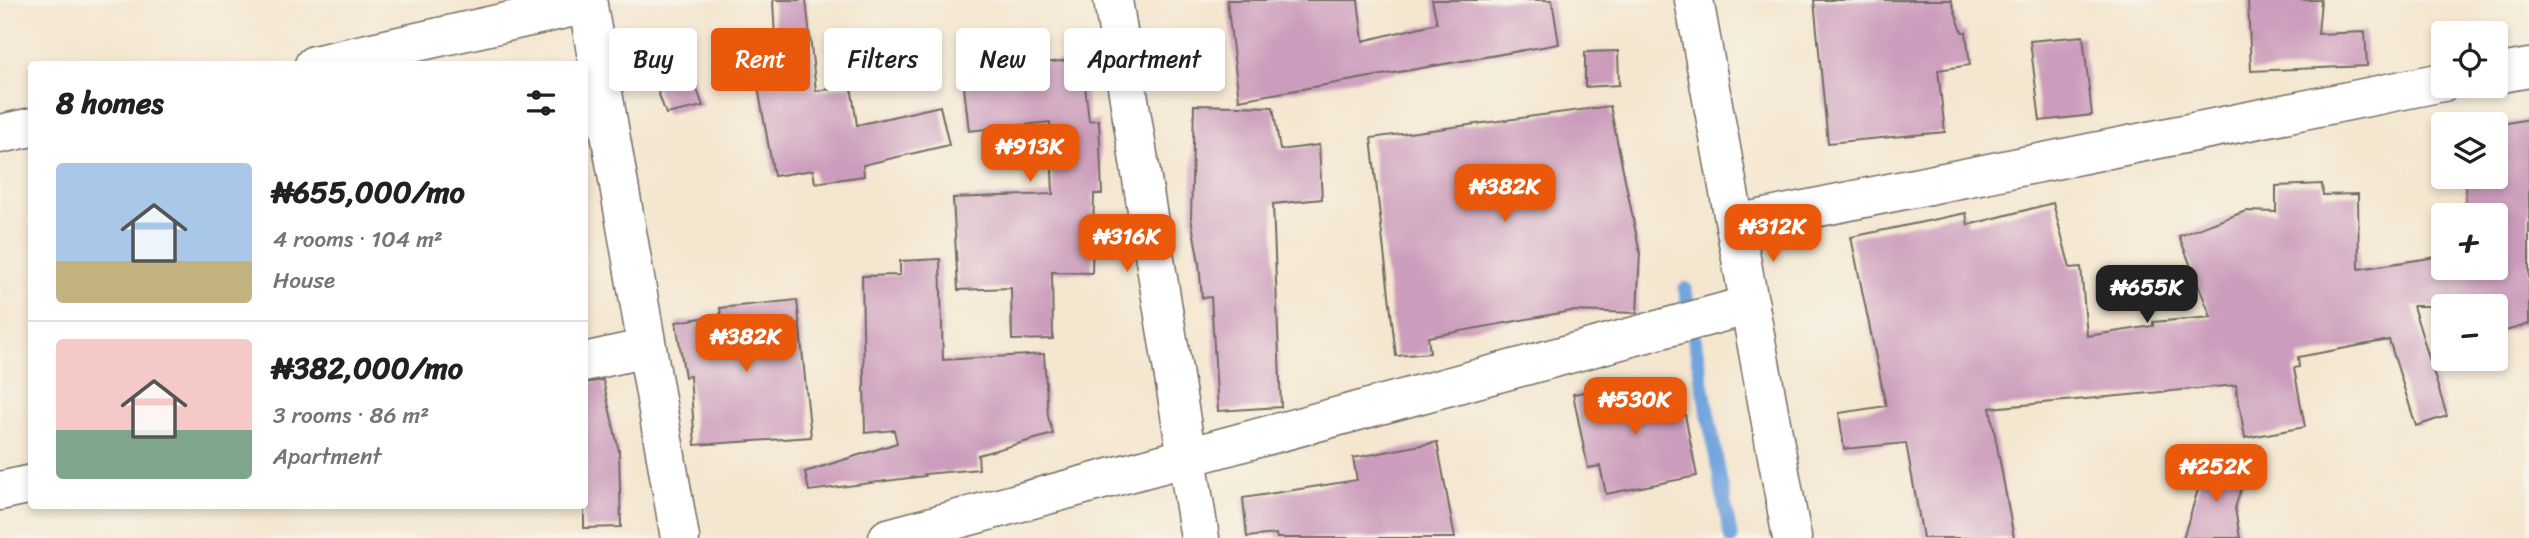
<!DOCTYPE html>
<meta charset="utf-8">
<style>
body{margin:0;font-family:Sriracha,sans-serif;background:#f2f2f2;color:#202124;height:100vh;display:flex;flex-direction:column;font-size:26px;white-space:nowrap}
*{box-sizing:border-box;margin:0}
p{font-size:23px;color:#757577}
.icon{flex:none;width:38px;height:38px;fill:none;stroke:currentColor;stroke-width:2;stroke-linecap:round;stroke-linejoin:round}
.map{position:relative;flex:1;overflow:hidden}
.side{position:absolute;left:28px;top:61px;width:560px;height:448px;display:flex;flex-direction:column;background:#fff;border-radius:7px;box-shadow:0 4px 10px #0003}
.side>*{flex:none}
.hud{position:absolute;left:609px;top:28px;width:665px;height:63px;display:flex;gap:14px}
.fabs{position:absolute;left:2431px;top:21px;display:grid;gap:14px}
.fabs a{display:grid;place-items:center;width:77px;height:77px;border-radius:7px;background:#fff;box-shadow:0 4px 10px #0003;font-size:35px}
.price{position:absolute;translate:-50% -60px;padding:0 16px;border-radius:14px;background:#ea580c;color:#fff;font-size:23px;line-height:46px;filter:drop-shadow(0 2px 4px #0008)}
.price::after{content:'';position:absolute;left:50%;top:42px;width:21px;height:16px;margin-left:-10px;background:inherit;clip-path:polygon(0 0,100% 0,50% 100%)}
.price.selected{background:#222;color:#fff}
ul{padding:0;list-style:none}
li{display:flex;align-items:center;gap:21px;height:175px;padding:0 28px}
li+li{border-top:2px solid #e0e0e0}
li span{display:grid;place-items:center;flex:none;width:196px;height:140px;border-radius:7px;color:#555}
li>.icon{margin-inline-start:auto}
span .icon{width:84px;height:84px;fill:#fffc;stroke-width:1}
li b{font-size:30px}
h2{display:flex;justify-content:space-between;align-items:center;height:84px;padding:0 28px;font-size:30px}
.tag{padding:0 24px;border-radius:7px;background:#fff;box-shadow:0 4px 10px #0003;font-size:24px;line-height:63px}
.tag.selected{background:#ea580c;color:#fff}
.map>svg:first-child{display:block}
</style>
<div class="map">
<svg width="2529" height="538" viewBox="0 0 2529 538">
<rect width="100%" height="100%" fill="#f7f3e8"/>
<filter id="ink" filterUnits="userSpaceOnUse"><feTurbulence type="fractalNoise" baseFrequency=".0143" numOctaves="2"/><feDisplacementMap in="SourceGraphic" scale="14" xChannelSelector="R" yChannelSelector="G"/><feConvolveMatrix kernelMatrix="1 2 1 2 8 2 1 2 1" color-interpolation-filters="sRGB"/></filter>
<filter id="wash" filterUnits="userSpaceOnUse"><feTurbulence type="fractalNoise" baseFrequency=".00686" numOctaves="4" result="noise"/><feDisplacementMap in="SourceGraphic" scale="28" xChannelSelector="R" yChannelSelector="G"/><feGaussianBlur stdDeviation="1.57" result="paint"/><feColorMatrix in="noise" values="0 0 0 0 0 0 0 0 0 0 0 0 0 0 0 0 0 1.4 0 .05"/><feComposite in="paint" operator="in"/></filter>
<g filter="url(#wash)">
<rect width="100%" height="100%" fill="#f4e6cf"/>
<g fill="none" stroke-linecap="round" stroke-linejoin="round">
<path stroke="#72a4dd" stroke-width="14" d="M 1685,289 L 1731,538"/>
</g>
<g id="blocks">
<path fill="#cc9cbc" d="M 773,0 L 806,0 L 816,91 L 851,86 L 857,125 L 940,106 L 949,145 L 863,165 L 864,176 L 815,183 L 813,170 L 774,176 L 754,65 L 765,63 L 764,60 L 776,58 Z
M 1227,0 L 1358,0 L 1363,41 L 1437,23 L 1432,0 L 1552,0 L 1559,44 L 1239,100 Z
M 1814,0 L 1951,0 L 1962,32 L 1966,32 L 1970,65 L 1938,70 L 1945,132 L 1828,143 Z
M 2248,0 L 2321,0 L 2318,34 L 2365,32 L 2367,66 L 2251,71 Z
M 675,28 L 703,106 L 666,114 L 640,41 Z
M 2083,36 L 2092,115 L 2040,121 L 2030,41 Z
M 1040,43 L 1042,63 L 1082,59 L 1089,121 L 1099,120 L 1102,194 L 1094,194 L 1092,273 L 1052,272 L 1053,339 L 1012,340 L 1011,288 L 958,290 L 953,198 L 1053,194 L 1050,122 L 969,131 L 960,52 Z
M 1618,51 L 1619,85 L 1585,87 L 1585,52 Z
M 1194,105 L 1273,107 L 1280,150 L 1319,145 L 1322,199 L 1273,204 L 1281,407 L 1218,411 L 1211,297 L 1202,298 L 1199,263 L 1191,218 Z
M 1610,106 L 1640,253 L 1637,313 L 1571,311 L 1428,337 L 1430,353 L 1396,356 L 1371,138 Z
M 2529,119 L 2529,324 L 2496,334 L 2496,306 L 2413,306 L 2447,416 L 2416,426 L 2389,340 L 2298,357 L 2299,367 L 2294,368 L 2305,427 L 2245,438 L 2236,385 L 1990,408 L 2014,538 L 1923,538 L 1906,443 L 1844,449 L 1839,413 L 1886,406 L 1851,237 L 1966,213 L 1968,225 L 2053,203 L 2070,268 L 2081,267 L 2087,336 L 2153,326 L 2153,322 L 2211,317 L 2179,236 L 2246,211 L 2276,212 L 2276,186 L 2322,184 L 2323,195 L 2358,194 L 2359,269 L 2443,256 L 2443,268 L 2496,268 L 2496,215 L 2465,215 L 2466,177 L 2496,177 L 2496,125 Z
M 940,259 L 943,360 L 1044,354 L 1048,416 L 1053,434 L 978,455 L 979,469 L 924,474 L 925,476 L 809,491 L 805,472 L 897,443 L 894,430 L 865,433 L 862,276 L 900,275 L 900,261 Z
M 797,300 L 811,437 L 695,445 L 690,376 L 685,377 L 676,322 L 721,315 L 720,308 Z
M 603,380 L 619,451 L 621,527 L 584,528 L 584,383 Z
M 1632,383 L 1635,398 L 1680,389 L 1697,476 L 1606,494 L 1600,466 L 1588,468 L 1573,394 Z
M 1437,442 L 1455,538 L 1277,538 L 1276,534 L 1247,537 L 1243,498 L 1357,480 L 1353,458 Z
M 2207,461 L 2246,473 L 2235,508 L 2240,538 L 2183,538 Z"/>
</g>
</g>
<g filter="url(#ink)">
<use href="#blocks" fill-opacity="0" stroke="#716c64" stroke-width="2"/>
<g fill="none" stroke-linecap="round" stroke-linejoin="round">
<defs>
<path id="street" d="M 587,0 L 680,538
M 1113,0 L 1200,538
M 314,65 L 588,4
M 2496,74 L 2529,68
M 0,134 L 32,127
M 1735,224 L 2443,82
M 584,362 L 647,348
M 0,491 L 32,484
M 888,538 L 1750,305"/>
<path id="secondary" d="M 1694,0 L 1792,538"/>
</defs>
<use href="#street" stroke="#716c64" stroke-width="41"/>
<use href="#secondary" stroke="#716c64" stroke-width="41"/>
<use href="#street" stroke="#fff" stroke-width="38"/>
<use href="#secondary" stroke="#fff" stroke-width="38"/>
</g>
</g>
</svg>
<div class="fabs">
<a><svg class="icon" aria-label="locate" viewBox="0 0 24 24"><circle cx="12" cy="12" r="6"/><path d="M12 2v4M12 18v4M2 12h4M18 12h4"/></svg></a>
<a><svg class="icon" aria-label="layers" viewBox="0 0 24 24"><path d="M12 4l9 5-9 5-9-5zM3 14l9 5 9-5"/></svg></a>
<a>+</a>
<a>−</a>
</div>
<b class="price" style="left:1030px;top:184px">₦913K</b>
<b class="price" style="left:1505px;top:224px">₦382K</b>
<b class="price" style="left:1773px;top:264px">₦312K</b>
<b class="price" style="left:1127px;top:274px">₦316K</b>
<b class="price selected" style="left:2147px;top:325px">₦655K</b>
<b class="price" style="left:746px;top:374px">₦382K</b>
<b class="price" style="left:1635px;top:437px">₦530K</b>
<b class="price" style="left:2216px;top:504px">₦252K</b>
<div class="hud">
<a class="tag">Buy</a>
<a class="tag selected">Rent</a>
<a class="tag">Filters</a>
<a class="tag">New</a>
<a class="tag">Apartment</a>
</div>
<section class="side">
<h2>8 homes<svg class="icon" aria-label="filters" viewBox="0 0 24 24"><path d="M4 7h16M4 17h16"/><circle cx="9" cy="7" r="2"/><circle cx="15" cy="17" r="2"/></svg></h2>
<ul>
<li><span style="background:linear-gradient(#a9c7e8 70%,#c2b280 0)"><svg class="icon" aria-label="home" viewBox="0 0 24 24"><path d="M3 11l9-7 9 7M6 9v11h12V9"/></svg></span><div><b>₦655,000/mo</b><p>4 rooms · 104 m²</p><p>House</p></div></li>
<li><span style="background:linear-gradient(#f6c9c9 65%,#7fa58c 0)"><svg class="icon" aria-label="home" viewBox="0 0 24 24"><path d="M3 11l9-7 9 7M6 9v11h12V9"/></svg></span><div><b>₦382,000/mo</b><p>3 rooms · 86 m²</p><p>Apartment</p></div></li>
</ul>
</section>
</div>
